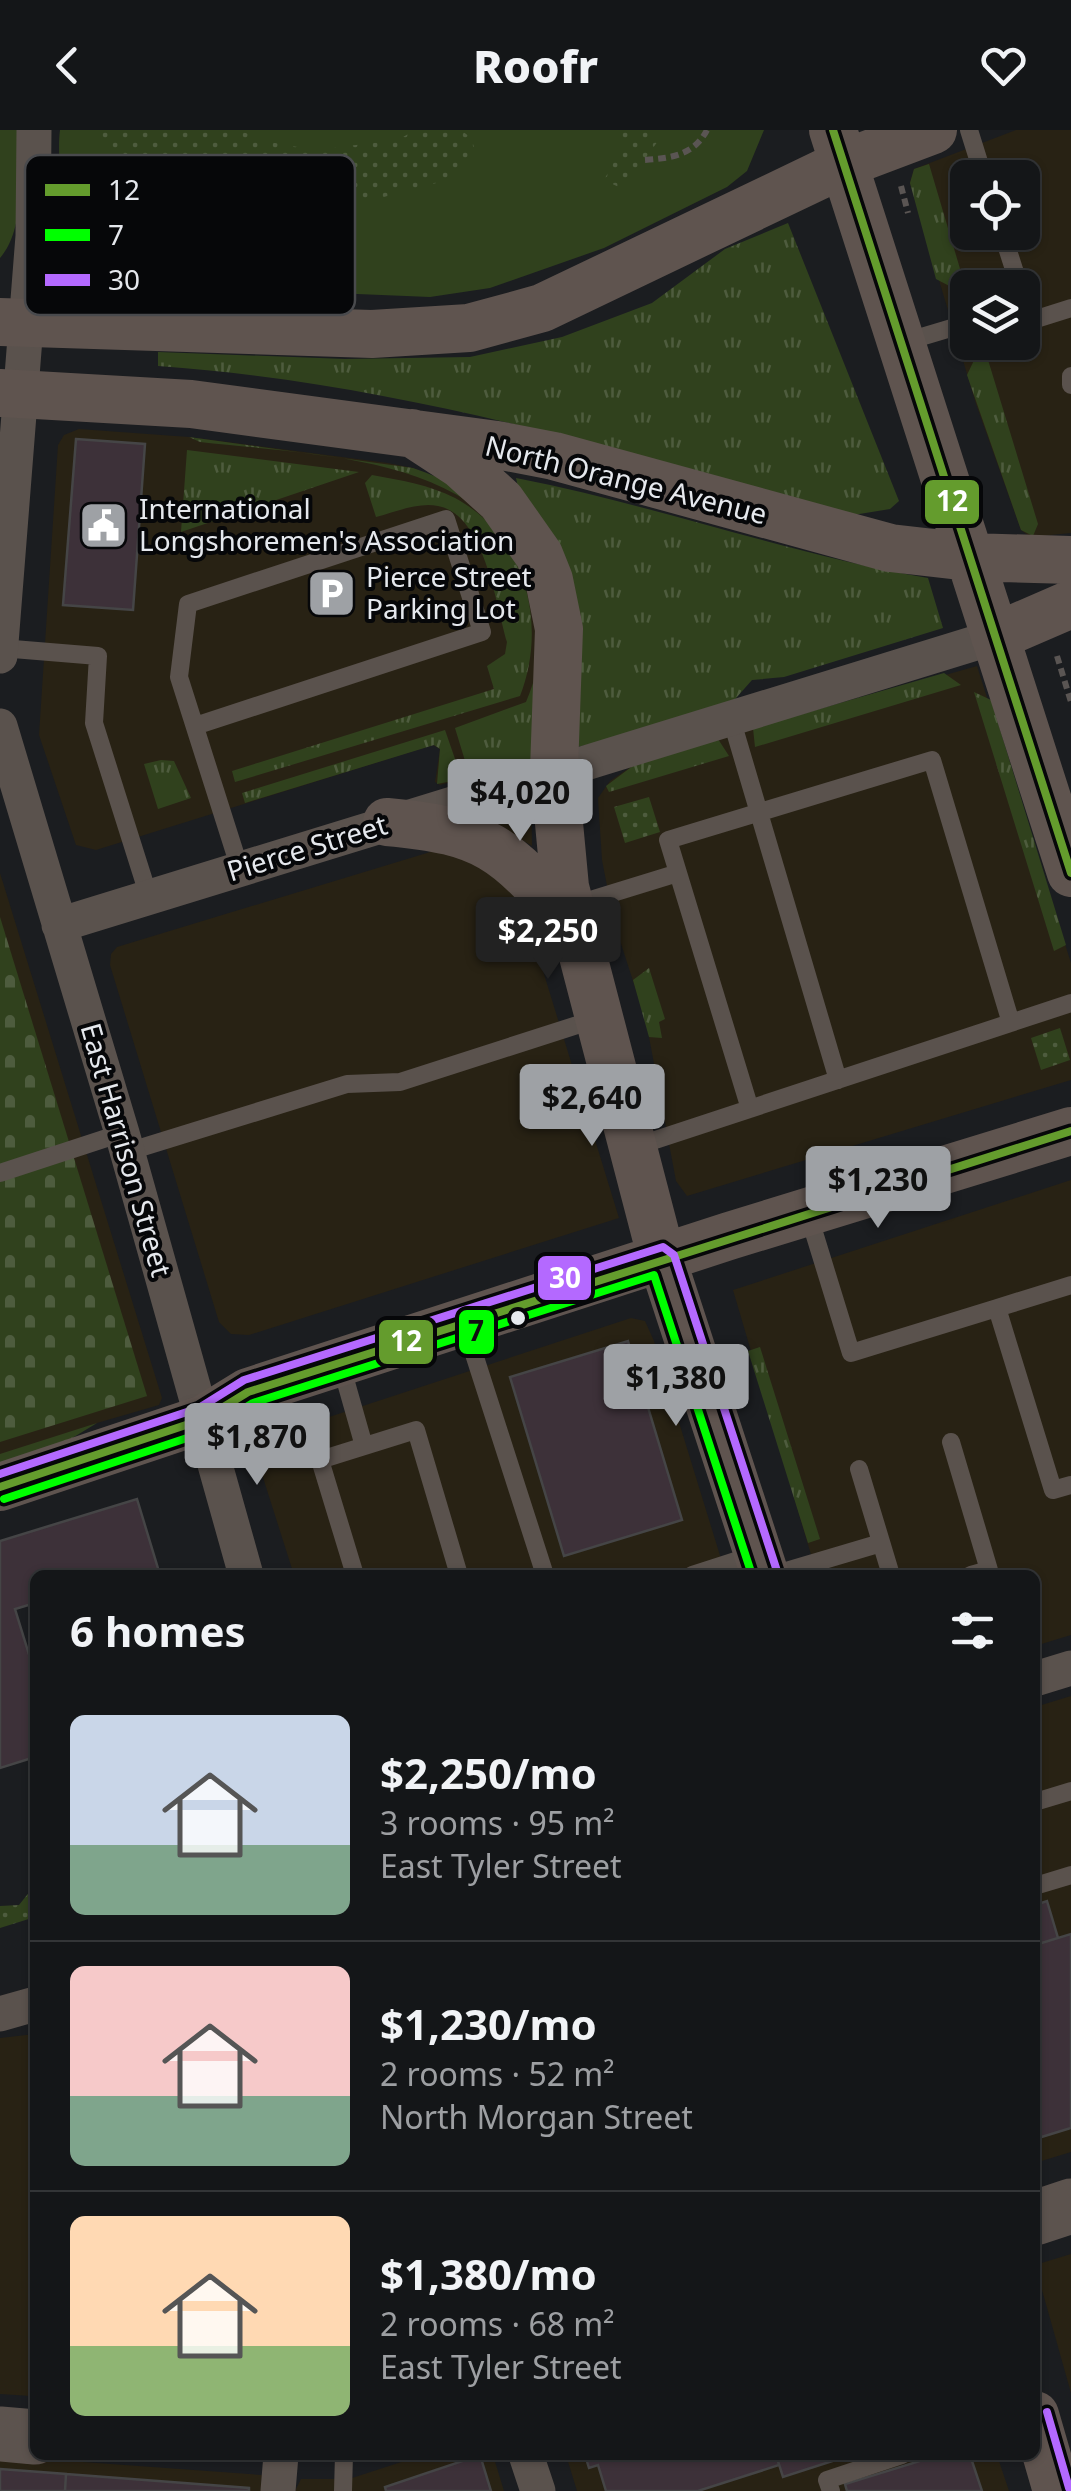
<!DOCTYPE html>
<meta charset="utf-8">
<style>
body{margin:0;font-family:"Noto Sans",sans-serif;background:#1d1f21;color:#f1f3f6;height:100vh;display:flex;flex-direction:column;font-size:38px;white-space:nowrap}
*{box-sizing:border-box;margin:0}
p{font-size:32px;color:#9d9fa2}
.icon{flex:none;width:55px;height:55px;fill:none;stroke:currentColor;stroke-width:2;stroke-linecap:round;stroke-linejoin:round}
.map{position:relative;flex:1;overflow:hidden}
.side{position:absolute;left:30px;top:1440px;width:1010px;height:890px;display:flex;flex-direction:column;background:#141618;border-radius:15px;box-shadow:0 2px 8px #0004,0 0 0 2px #333537}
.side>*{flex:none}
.fabs{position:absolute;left:950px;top:30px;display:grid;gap:20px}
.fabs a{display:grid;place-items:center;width:90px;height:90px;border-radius:15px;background:#141618;box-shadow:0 2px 8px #0004,0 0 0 2px #333537;font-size:50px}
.price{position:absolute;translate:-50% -85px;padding:0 22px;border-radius:10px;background:#9ea1a5;color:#111;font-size:32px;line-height:65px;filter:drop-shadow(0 2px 5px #0008)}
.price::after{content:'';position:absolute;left:50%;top:60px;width:30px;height:22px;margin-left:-15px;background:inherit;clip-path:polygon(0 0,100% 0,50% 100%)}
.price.selected{background:#222;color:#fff}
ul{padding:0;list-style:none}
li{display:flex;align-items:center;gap:30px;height:250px;padding:0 40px}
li+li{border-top:2px solid #333537}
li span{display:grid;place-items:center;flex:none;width:280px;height:200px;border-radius:15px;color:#555}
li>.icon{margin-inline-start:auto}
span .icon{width:120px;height:120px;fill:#fffc;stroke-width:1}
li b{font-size:42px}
h2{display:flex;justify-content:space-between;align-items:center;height:120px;padding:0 40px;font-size:42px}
header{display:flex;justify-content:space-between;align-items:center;height:130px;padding:0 40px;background:#141618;font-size:45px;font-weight:800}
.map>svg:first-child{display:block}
</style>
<header><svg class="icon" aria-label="back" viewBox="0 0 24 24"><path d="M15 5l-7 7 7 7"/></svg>Roofr<svg class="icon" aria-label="heart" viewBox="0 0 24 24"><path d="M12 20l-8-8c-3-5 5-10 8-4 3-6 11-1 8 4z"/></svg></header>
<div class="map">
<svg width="1071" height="2361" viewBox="0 0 1071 2361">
<defs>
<pattern id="grass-tufts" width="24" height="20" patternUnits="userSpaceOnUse" patternTransform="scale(2.5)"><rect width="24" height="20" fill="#30411d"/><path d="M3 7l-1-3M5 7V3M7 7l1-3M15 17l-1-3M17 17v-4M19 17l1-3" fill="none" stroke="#4e5c3e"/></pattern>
<pattern id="cemetery-stones" width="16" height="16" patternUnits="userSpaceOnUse" patternTransform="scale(2.5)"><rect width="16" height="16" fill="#30411d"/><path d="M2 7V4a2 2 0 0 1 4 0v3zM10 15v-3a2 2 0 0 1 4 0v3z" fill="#4e5c3e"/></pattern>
<pattern id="garden-dots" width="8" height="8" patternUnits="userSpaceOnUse" patternTransform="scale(2.5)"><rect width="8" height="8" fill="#30411d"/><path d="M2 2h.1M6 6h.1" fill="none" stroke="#4e5c3e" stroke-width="1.8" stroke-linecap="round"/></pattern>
</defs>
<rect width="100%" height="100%" fill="#1b1d20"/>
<path fill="#282214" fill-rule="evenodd" d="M 1016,0 L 1071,0 L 1071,403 L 1030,407 L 1021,400 L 976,274 L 910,53 L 914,39 ZM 968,48 L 1022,48 L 1022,102 L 968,102 ZM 968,158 L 1022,158 L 1022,212 L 968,212 Z
M 79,299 L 189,307 L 388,333 L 413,338 L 472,364 L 545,466 L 532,630 L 440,655 L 435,652 L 440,619 L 433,615 L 96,720 L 76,715 L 39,605 L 58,315 L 64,305 Z
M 977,536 L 1071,833 L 1071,950 L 687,1066 L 676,1051 L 646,891 L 614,792 L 602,730 L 598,668 L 610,651 L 638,632 Z
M 531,662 L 532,716 L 474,681 Z
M 450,716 L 516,753 L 619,1088 L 249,1205 L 231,1204 L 219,1192 L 110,835 L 111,824 L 117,817 Z
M 0,743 L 162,1268 L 159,1275 L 97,1293 L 0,1337 Z
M 1071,1050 L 1071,1505 L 1035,1516 L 1035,1445 L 817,1445 L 733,1160 Z
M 631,1188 L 645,1191 L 654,1211 L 726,1445 L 294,1445 L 259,1335 L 265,1308 Z
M 1071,1566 L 1071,2022 L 1035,2033 L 1035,1577 Z
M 35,1904 L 35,2209 L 31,2266 L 0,2264 L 0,1908 Z
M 1071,2124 L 1071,2263 L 1035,2135 Z
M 423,2325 L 493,2325 L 504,2361 L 295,2361 L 301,2349 L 349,2349 Z
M 566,2325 L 997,2325 L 1009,2361 L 577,2361 Z
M 0,2326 L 262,2345 L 261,2361 L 0,2361 Z"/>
<path fill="url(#grass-tufts)" d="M 929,34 L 966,159 L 959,161 L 936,149 L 910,53 L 914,39 Z
M 788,93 L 899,371 L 890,379 L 853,385 C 623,321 397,253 158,236 L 158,222 L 345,229 L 470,227 L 562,207 L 652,173 L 725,119 Z
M 985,220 L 1038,394 L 1033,406 L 1021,400 L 967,245 L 978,222 Z
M 189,307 L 413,338 C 524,375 557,451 543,562 C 540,582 541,613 532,630 L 470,647 L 455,598 L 526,572 C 544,530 547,488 530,445 C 481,324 311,325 200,312 Z
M 187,320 L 359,342 L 181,402 Z
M 372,345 C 400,350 430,355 455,368 C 526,406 548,495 520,566 L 235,652 L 232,641 L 494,559 L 487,536 L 505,524 L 507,512 C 496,474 484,384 438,376 C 418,372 395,382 376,387 L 365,353 Z
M 516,348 C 655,375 789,424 928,448 L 943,498 L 784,547 L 752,550 L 721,585 L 577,617 Z
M 944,543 L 961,555 L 755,617 L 753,598 Z
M 974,562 L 991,570 L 1066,815 L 1054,821 Z
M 445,600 L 462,649 L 437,654 L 440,619 L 434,615 L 245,673 L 242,663 Z
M 718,609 L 729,626 L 609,662 L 606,656 L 638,632 Z
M 161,630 L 174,631 L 191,668 L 158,679 L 144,634 Z
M 649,838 L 665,889 L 659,892 L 662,908 L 649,907 L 633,850 Z
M 760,1217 L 820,1409 L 808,1413 L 748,1221 Z
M 97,1293 L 59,1316 L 0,1337 L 0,1324 Z"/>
<path fill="url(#cemetery-stones)" d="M 0,787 L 147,1266 L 0,1312 Z"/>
<path fill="#30411d" d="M 0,0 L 19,0 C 18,40 27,97 0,128 Z
M 60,0 L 764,0 L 747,41 L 727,57 L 604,118 L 490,158 L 430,167 L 111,154 C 51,140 57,99 59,48 C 60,32 58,15 60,0 Z"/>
<path fill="url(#garden-dots)" d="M 94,0 L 239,0 L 264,11 L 314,20 L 398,10 L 415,0 L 461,0 L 471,8 L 478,29 L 455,48 L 365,72 L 272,76 L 233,69 L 98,13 Z
M 615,0 L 659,0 L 658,11 L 623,59 L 604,50 L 620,21 Z
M 649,667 L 660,702 L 625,713 L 614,677 Z
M 1060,898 L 1070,930 L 1041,940 L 1031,908 Z
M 35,1755 L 35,1787 L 0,1798 L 0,1776 L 19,1775 Z"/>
<path fill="#3d3139" stroke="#454546" stroke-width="2.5" d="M 76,309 L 145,314 L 133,480 L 63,475 Z
M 628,1211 L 682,1390 L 564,1426 L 510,1247 Z
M 137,1369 L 160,1445 L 35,1445 L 35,1473 L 15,1479 L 35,1544 L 35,1627 L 0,1638 L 0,1411 Z
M 1047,1771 L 1058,1808 L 1035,1815 L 1035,1775 Z
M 1071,1804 L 1071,1998 L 1035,2009 L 1035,1815 Z
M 480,2325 L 491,2361 L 386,2361 L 385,2357 Z
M 585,2325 L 776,2325 L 779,2335 L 698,2361 L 606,2361 L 598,2335 L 589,2338 Z
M 776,2325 L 851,2325 L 783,2347 Z
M 939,2325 L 970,2325 L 982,2361 L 847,2361 L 845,2354 Z
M 0,2339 L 66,2344 L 65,2361 L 0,2361 Z
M 66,2344 L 249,2358 L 249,2361 L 65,2361 Z"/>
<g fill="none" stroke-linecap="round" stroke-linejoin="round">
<path stroke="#5a5553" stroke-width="6" stroke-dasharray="8 5" stroke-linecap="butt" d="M 645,30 C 672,28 694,25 707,0
M 901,56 L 908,83
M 1057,526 L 1071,572"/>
<path stroke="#5a524d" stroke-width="18" d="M 969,0 L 984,48
M 1002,102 L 1020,158
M 1022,167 L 1030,191 L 1071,178
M 901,213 L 968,193
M 1071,246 L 1071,255
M 1,518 L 98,526 L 94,593 L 149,767
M 731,588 L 838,950
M 195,596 L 482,502 L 446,389 L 188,474 L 179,547 L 240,739
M 574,775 L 678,743
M 750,979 L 668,710 L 932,630 L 1011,893
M 637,1016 L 1071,873
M 127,1022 L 347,954 L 400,952 L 596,889
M 0,1043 L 122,1003
M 808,1083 L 851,1223 L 997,1178
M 1071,1155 L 997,1178 L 1053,1360 L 1071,1355
M 464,1193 L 545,1445
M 341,1235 L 364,1316
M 951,1312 L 989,1440 L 971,1445
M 859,1339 L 891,1445
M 355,1445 L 320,1330 L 416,1300 L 459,1445
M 692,1445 L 757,1424
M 773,1445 L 881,1413
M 1035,1672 L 1071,1661
M 1035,1756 L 1071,1745
M 343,2361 L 344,2325
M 831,2361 L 827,2350 L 902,2325"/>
<path stroke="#5a524d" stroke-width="35" d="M 0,526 L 33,106 L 34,0
M 0,596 L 122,1003 L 246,1445
M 59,795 L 995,507
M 1035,1549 L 1071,1538
M 0,1884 L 35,1874
M 526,2325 L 538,2361
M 278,2361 L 281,2325"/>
<path stroke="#5f544f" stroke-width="48" d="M 833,0 L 1071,743
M 0,192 L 372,204 L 469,198 L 542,178 L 843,34 L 933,0
M 0,263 L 191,274 L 497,315 L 554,326 L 890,418 L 969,427 L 1071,430
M 412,303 L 461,335 L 501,371 L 539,425 L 549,450 L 559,499 L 554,640 L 565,757 L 662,1129 L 765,1445
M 995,507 L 1071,474
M 387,692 C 490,701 505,720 572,794
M 0,1357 L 204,1289 L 248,1262 L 729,1106 L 1071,1001
M 1035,2285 L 1057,2361"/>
<path stroke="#5c534e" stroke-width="55" d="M 1035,2088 L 1071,2076
M 0,2304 L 35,2307"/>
<defs>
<path id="bus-1" d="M 833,0 L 1071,743
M 0,1357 L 204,1289 L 248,1262 L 1071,1001"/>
<path id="bus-2" d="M 4,1369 L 208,1301 L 253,1273 L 654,1145 L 752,1445"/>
<path id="bus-3" d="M 0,1344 L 199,1278 L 244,1250 L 663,1117 L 674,1125 L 777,1441
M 1047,2282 L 1069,2358"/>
</defs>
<use href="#bus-1" stroke="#060709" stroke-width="15"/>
<use href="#bus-2" stroke="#060709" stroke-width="15"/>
<use href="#bus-3" stroke="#060709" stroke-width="15"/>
<use href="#bus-1" stroke="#649c2d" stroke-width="8"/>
<use href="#bus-2" stroke="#0f0" stroke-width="8"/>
<use href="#bus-3" stroke="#b469ff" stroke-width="8"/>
</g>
<defs>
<symbol id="civic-square" viewBox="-11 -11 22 22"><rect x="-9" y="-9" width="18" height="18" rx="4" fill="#9ea1a5" stroke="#060709"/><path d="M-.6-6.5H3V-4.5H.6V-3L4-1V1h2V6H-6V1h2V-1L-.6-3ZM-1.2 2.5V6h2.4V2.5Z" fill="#fff"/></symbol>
<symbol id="parking-square" viewBox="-11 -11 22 22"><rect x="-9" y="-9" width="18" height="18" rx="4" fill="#9ea1a5" stroke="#060709"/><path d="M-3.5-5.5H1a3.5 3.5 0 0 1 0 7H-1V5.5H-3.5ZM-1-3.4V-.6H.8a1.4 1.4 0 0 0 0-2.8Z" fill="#fff"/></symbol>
</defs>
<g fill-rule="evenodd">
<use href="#civic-square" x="76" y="368" width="55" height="55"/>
<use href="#parking-square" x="304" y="436" width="55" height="55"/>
</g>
<circle fill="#e5e8ed" stroke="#060709" stroke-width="4" cx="518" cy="1188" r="9"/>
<g text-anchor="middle" stroke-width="8" stroke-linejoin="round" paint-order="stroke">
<g font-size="28" fill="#e5e8ed" stroke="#060709">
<text transform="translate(626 350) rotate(14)" y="10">North Orange Avenue</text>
<text transform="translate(307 718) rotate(-17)" y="10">Pierce Street</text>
<text transform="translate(126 1020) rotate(74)" y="10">East Harrison Street</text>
</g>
<g font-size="28" fill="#e5e8ed" stroke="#060709" text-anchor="start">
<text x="139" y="389">International<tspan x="139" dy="32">Longshoremen's Association</tspan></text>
<text x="366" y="457">Pierce Street<tspan x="366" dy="32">Parking Lot</tspan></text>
</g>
</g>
<rect x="25" y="25" width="330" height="160" rx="15" fill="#060709" stroke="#494a4d" stroke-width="2.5"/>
<rect x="45" y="54" width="45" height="12" fill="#649c2d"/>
<rect x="45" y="99" width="45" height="12" fill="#0f0"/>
<rect x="45" y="144" width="45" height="12" fill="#b469ff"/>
<g font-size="28" fill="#e5e8ed">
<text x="108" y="70">12</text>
<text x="108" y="115">7</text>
<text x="108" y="160">30</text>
</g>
<g stroke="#060709" stroke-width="4">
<rect x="923" y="348" width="58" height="48" rx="10" fill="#649c2d"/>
<rect x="536" y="1124" width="57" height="48" rx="10" fill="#b469ff"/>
<rect x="457" y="1178" width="39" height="48" rx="10" fill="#0f0"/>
<rect x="377" y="1188" width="58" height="48" rx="10" fill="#649c2d"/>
</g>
<g font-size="28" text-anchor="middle" font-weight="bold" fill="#fff">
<text x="952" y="381">12</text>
<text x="565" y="1158">30</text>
<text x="406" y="1221">12</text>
</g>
<g font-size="28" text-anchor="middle" font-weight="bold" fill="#111">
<text x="476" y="1211">7</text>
</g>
</svg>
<div class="fabs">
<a><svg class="icon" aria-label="locate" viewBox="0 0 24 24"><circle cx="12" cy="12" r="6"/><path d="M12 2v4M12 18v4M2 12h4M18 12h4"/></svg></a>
<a><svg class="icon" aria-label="layers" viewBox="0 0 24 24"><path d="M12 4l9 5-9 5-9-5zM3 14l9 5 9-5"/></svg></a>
</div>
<b class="price" style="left:520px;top:714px">$4,020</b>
<b class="price selected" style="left:548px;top:852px">$2,250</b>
<b class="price" style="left:592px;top:1019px">$2,640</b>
<b class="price" style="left:878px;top:1101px">$1,230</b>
<b class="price" style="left:676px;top:1299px">$1,380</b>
<b class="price" style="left:257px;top:1358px">$1,870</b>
<section class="side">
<h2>6 homes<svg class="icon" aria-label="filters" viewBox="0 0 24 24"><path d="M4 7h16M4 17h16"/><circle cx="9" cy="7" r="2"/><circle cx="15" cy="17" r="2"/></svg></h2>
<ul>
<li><span style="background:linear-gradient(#c9d6e8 65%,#7fa58c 0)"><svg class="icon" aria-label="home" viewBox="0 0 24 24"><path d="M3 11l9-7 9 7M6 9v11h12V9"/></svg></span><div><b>$2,250/mo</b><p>3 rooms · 95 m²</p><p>East Tyler Street</p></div></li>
<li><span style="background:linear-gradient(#f6c9c9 65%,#7fa58c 0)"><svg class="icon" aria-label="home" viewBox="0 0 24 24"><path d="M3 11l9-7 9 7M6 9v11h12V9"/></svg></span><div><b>$1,230/mo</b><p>2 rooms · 52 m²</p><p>North Morgan Street</p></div></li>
<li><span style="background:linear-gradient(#ffd9b3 65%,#8fb573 0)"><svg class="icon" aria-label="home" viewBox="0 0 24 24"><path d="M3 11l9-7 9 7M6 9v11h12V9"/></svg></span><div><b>$1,380/mo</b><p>2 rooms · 68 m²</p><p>East Tyler Street</p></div></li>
</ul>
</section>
</div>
